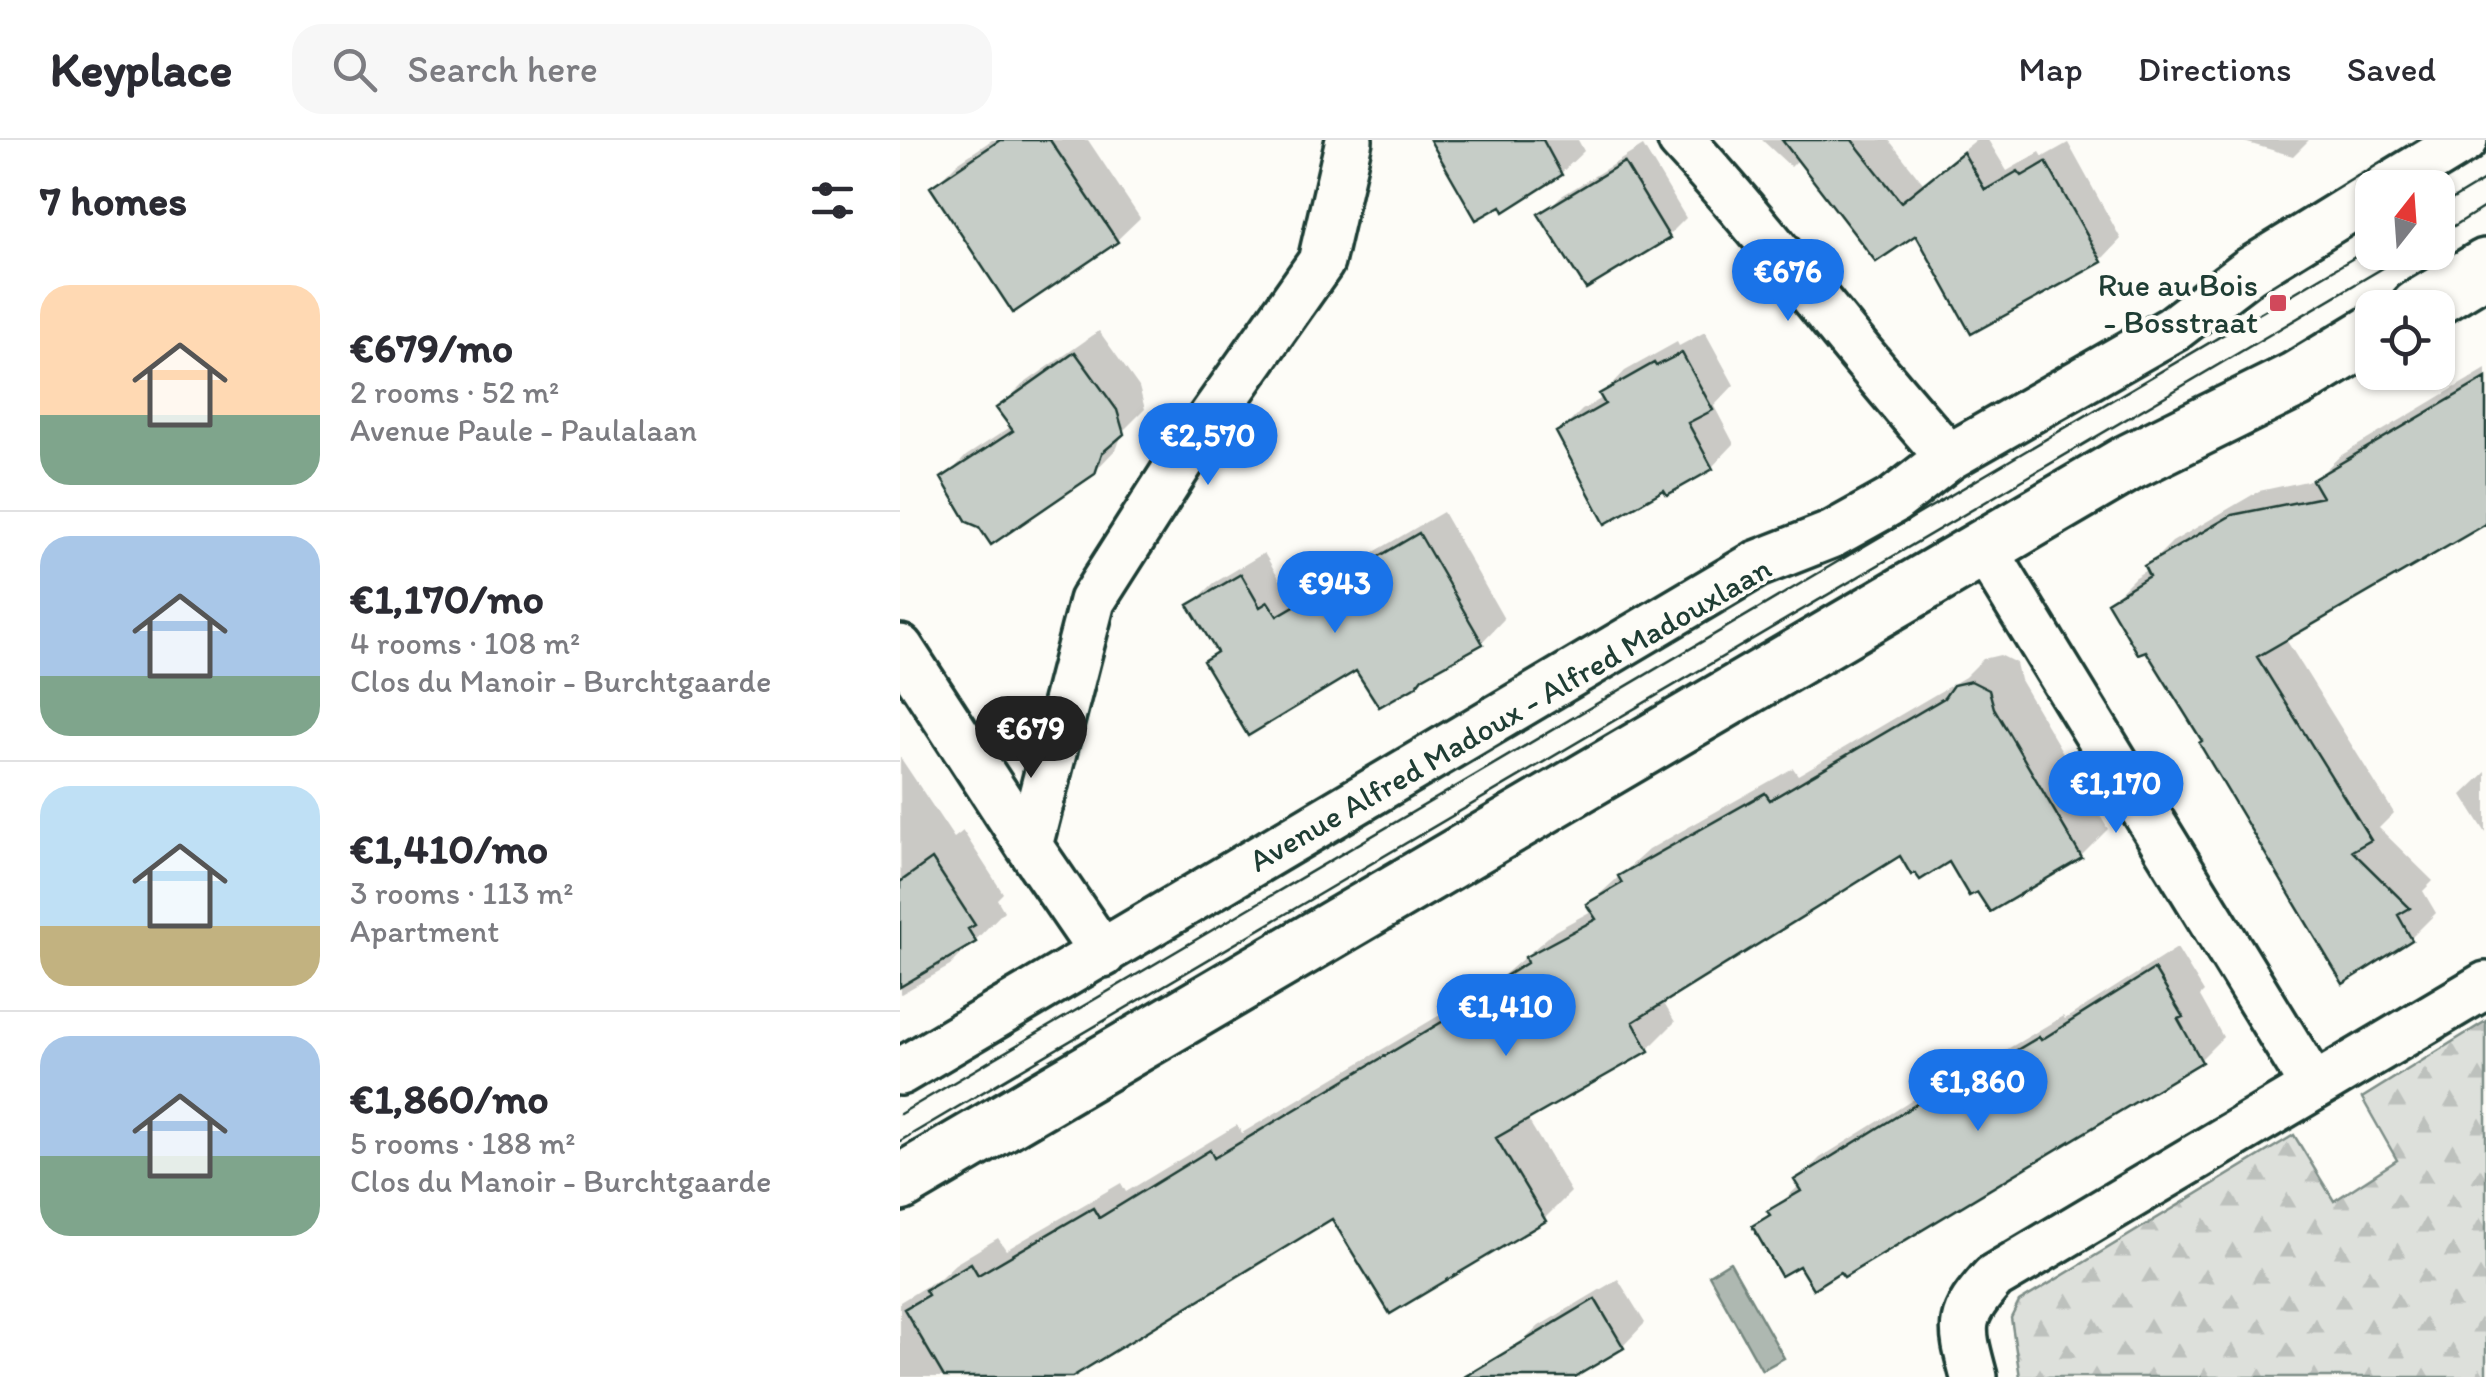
<!DOCTYPE html>
<meta charset="utf-8">
<style>
body{margin:0;font-family:Itim,sans-serif;background:#f7f7f7;color:#2b2b33;height:100vh;display:flex;flex-direction:column;font-size:38px;white-space:nowrap}
*{box-sizing:border-box;margin:0}
p{font-size:32px;color:#7c7c81}
.icon{flex:none;width:55px;height:55px;fill:none;stroke:currentColor;stroke-width:2;stroke-linecap:round;stroke-linejoin:round}
.map{position:relative;flex:1;overflow:hidden}
.panel{display:flex;flex-direction:column;background:#fff;width:900px}
.panel>*{flex:none}
.needle{width:65px;rotate:17deg}
.buttons{position:absolute;left:1455px;top:30px;display:grid;gap:20px}
.buttons a{display:grid;place-items:center;width:100px;height:100px;border-radius:20px;background:#fff;box-shadow:0 2px 8px #0004;font-size:50px}
.price{position:absolute;translate:-50% -85px;padding:0 22px;border-radius:35px;background:#1a73e8;color:#fff;font-size:32px;line-height:65px;filter:drop-shadow(0 2px 5px #0008)}
.price::after{content:'';position:absolute;left:50%;top:60px;width:30px;height:22px;margin-left:-15px;background:inherit;clip-path:polygon(0 0,100% 0,50% 100%)}
.price.active{background:#222;color:#fff}
ul{padding:0;list-style:none}
li{display:flex;align-items:center;gap:30px;height:250px;padding:0 40px}
li+li{border-top:2px solid #e1e1e2}
li span{display:grid;place-items:center;flex:none;width:280px;height:200px;border-radius:30px;color:#555}
li>.icon{margin-inline-start:auto}
span .icon{width:120px;height:120px;fill:#fffc;stroke-width:1}
li b{font-size:42px}
h2{display:flex;justify-content:space-between;align-items:center;height:120px;padding:0 40px;font-size:42px}
header{display:flex;align-items:center;gap:60px;box-sizing:border-box;height:140px;padding:0 50px;background:#fff;border-bottom:2px solid #e1e1e2}
header strong{font-size:48px}
nav{display:flex;gap:55px;margin-inline-start:auto;font-size:35px}
.search{width:700px;height:90px;background:#f7f7f7;display:flex;align-items:center;gap:25px;box-sizing:border-box;padding:0 35px;border-radius:30px;color:#7c7c81;font-size:38px}
main{display:flex;flex:1;min-height:0}
.map>svg:first-child{display:block}
</style>
<header>
<strong>Keyplace</strong>
<div class="search"><svg class="icon" aria-label="search" viewBox="0 0 24 24"><circle cx="10" cy="10" r="6"/><path d="M15 15l6 6"/></svg>Search here</div>
<nav><a>Map</a><a>Directions</a><a>Saved</a></nav>
</header>
<main>
<section class="panel">
<h2>7 homes<svg class="icon" aria-label="filters" viewBox="0 0 24 24"><path d="M4 7h16M4 17h16"/><circle cx="9" cy="7" r="2"/><circle cx="15" cy="17" r="2"/></svg></h2>
<ul>
<li><span style="background:linear-gradient(#ffd9b3 65%,#7fa58c 0)"><svg class="icon" aria-label="home" viewBox="0 0 24 24"><path d="M3 11l9-7 9 7M6 9v11h12V9"/></svg></span><div><b>€679/mo</b><p>2 rooms · 52 m²</p><p>Avenue Paule - Paulalaan</p></div></li>
<li><span style="background:linear-gradient(#a9c7e8 70%,#7fa58c 0)"><svg class="icon" aria-label="home" viewBox="0 0 24 24"><path d="M3 11l9-7 9 7M6 9v11h12V9"/></svg></span><div><b>€1,170/mo</b><p>4 rooms · 108 m²</p><p>Clos du Manoir - Burchtgaarde</p></div></li>
<li><span style="background:linear-gradient(#bfe0f5 70%,#c2b280 0)"><svg class="icon" aria-label="home" viewBox="0 0 24 24"><path d="M3 11l9-7 9 7M6 9v11h12V9"/></svg></span><div><b>€1,410/mo</b><p>3 rooms · 113 m²</p><p>Apartment</p></div></li>
<li><span style="background:linear-gradient(#a9c7e8 60%,#7fa58c 0)"><svg class="icon" aria-label="home" viewBox="0 0 24 24"><path d="M3 11l9-7 9 7M6 9v11h12V9"/></svg></span><div><b>€1,860/mo</b><p>5 rooms · 188 m²</p><p>Clos du Manoir - Burchtgaarde</p></div></li>
</ul>
</section>
<div class="map">
<svg width="1586" height="1237" viewBox="0 0 1586 1237">
<defs>
<pattern id="forest-firs" width="22" height="20" patternUnits="userSpaceOnUse" patternTransform="scale(2.5)"><rect width="22" height="20" fill="#dde0db"/><path d="M5 1l3.5 6h-7zM16 11l3.5 6h-7z" fill="#bdc1bd"/></pattern>
</defs>
<rect width="100%" height="100%" fill="#fdfcf7"/>
<filter id="ink" filterUnits="userSpaceOnUse"><feTurbulence type="fractalNoise" baseFrequency=".01" numOctaves="2"/><feDisplacementMap in="SourceGraphic" scale="20" xChannelSelector="R" yChannelSelector="G"/><feConvolveMatrix kernelMatrix="1 2 1 2 8 2 1 2 1" color-interpolation-filters="sRGB"/></filter>
<g filter="url(#ink)">
<path fill="url(#forest-firs)" stroke="#7e8e88" stroke-width="2.5" d="M 1586,881 L 1586,1237 L 1120,1237 L 1111,1178 L 1119,1162 L 1394,995 L 1434,1061 L 1497,1020 L 1462,958 Z"/>
<path fill="#aeb8b1" stroke="#75877f" stroke-width="2.5" d="M 830,1122 L 884,1218 L 862,1230 L 809,1135 Z"/>
<path fill="#0003" d="M 92,0 L 188,0 L 240,78 L 217,100 L 33,47 L 56,24 Z
M 548,0 L 678,0 L 684,11 L 661,33 Z
M 862,0 L 989,0 L 1023,43 L 1076,0 L 1088,0 L 1107,31 L 1140,12 L 1143,17 L 1168,3 L 1221,99 L 1201,120 L 1017,92 L 899,19 L 891,27 Z
M 1337,0 L 1409,0 L 1393,16 Z
M 743,6 L 786,78 L 768,96 L 642,75 L 660,57 Z
M 199,191 L 239,247 L 245,269 L 223,291 L 217,308 L 194,332 L 44,339 L 66,316 L 112,286 L 100,268 L 122,245 Z
M 805,192 L 834,245 L 814,266 L 834,304 L 812,327 L 659,293 L 682,270 L 704,257 L 703,254 L 725,231 L 777,202 L 779,206 Z
M 1586,229 L 1586,380 L 1385,498 L 1494,673 L 1479,688 L 1533,741 L 1523,751 L 1536,773 L 1511,798 L 1305,601 L 1247,507 L 1210,462 L 1235,437 L 1248,429 L 1247,427 L 1272,402 L 1359,351 L 1416,339 L 1440,316 Z
M 543,372 L 604,479 L 582,502 L 456,528 L 306,522 L 318,510 L 291,465 L 314,443 L 364,413 L 384,446 L 392,441 L 400,455 Z
M 1100,515 L 1116,523 L 1120,540 L 1208,689 L 1181,716 L 1091,769 L 1078,749 L 1049,719 L 1001,713 L 762,860 L 775,882 L 748,909 L 627,978 L 671,1052 L 644,1079 L 433,1076 L 167,1237 L 0,1237 L 0,1162 L 41,1137 L 55,1124 L 98,1098 L 106,1110 L 221,1043 L 226,1052 L 337,985 L 342,993 L 597,841 L 655,791 L 693,770 L 689,764 L 748,710 L 893,628 L 898,635 L 1065,537 L 1083,519 Z
M 0,617 L 54,698 L 63,691 L 103,753 L 97,759 L 104,771 L 50,826 L 1,854 Z
M 1586,632 L 1586,693 L 1562,655 Z
M 1277,808 L 1304,852 L 1300,856 L 1323,897 L 1300,920 L 941,1129 L 900,1122 L 855,1087 L 900,1045 L 897,1041 L 920,1018 L 1059,931 L 1062,936 L 1163,876 L 1165,879 Z
M 718,1139 L 745,1183 L 723,1206 L 616,1208 L 639,1186 Z"/>
<path fill="#c6cdc7" stroke="#1f3d34" stroke-width="2.5" d="M 100,0 L 150,0 L 218,102 L 113,173 L 30,47 Z
M 530,0 L 643,0 L 662,35 L 604,72 L 601,66 L 576,80 Z
M 882,0 L 952,0 L 1001,62 L 1063,12 L 1085,50 L 1118,31 L 1122,36 L 1146,22 L 1202,122 L 1071,194 L 1016,95 L 976,122 Z
M 724,22 L 770,98 L 686,149 L 638,74 Z
M 175,212 L 217,270 L 224,294 L 202,313 L 195,334 L 91,405 L 79,387 L 67,382 L 41,338 L 113,291 L 96,268 Z
M 782,213 L 813,270 L 788,283 L 813,329 L 767,355 L 764,350 L 705,384 L 656,292 L 705,264 L 699,254 L 754,223 L 756,226 Z
M 1586,238 L 1586,384 L 1357,517 L 1471,700 L 1452,711 L 1510,768 L 1498,775 L 1512,800 L 1443,844 L 1299,603 L 1302,601 L 1246,511 L 1238,514 L 1207,462 L 1249,436 L 1244,426 L 1332,375 L 1422,357 L 1412,340 Z
M 519,393 L 583,504 L 522,538 L 516,546 L 479,567 L 456,531 L 348,596 L 303,521 L 317,512 L 288,465 L 341,434 L 360,467 L 368,462 L 377,476 Z
M 1071,541 L 1089,550 L 1094,568 L 1182,718 L 1090,772 L 1077,752 L 1069,756 L 1049,722 L 1020,740 L 1015,733 L 1011,735 L 1000,716 L 733,882 L 749,911 L 596,998 L 646,1081 L 490,1174 L 432,1079 L 172,1237 L 44,1237 L 4,1169 L 28,1155 L 25,1150 L 71,1123 L 78,1135 L 193,1068 L 199,1078 L 310,1010 L 314,1018 L 592,852 L 589,846 L 627,823 L 625,817 L 696,779 L 686,764 L 722,743 L 718,736 L 865,653 L 870,660 L 1044,558 L 1053,545 Z
M 32,719 L 75,785 L 68,789 L 76,802 L 0,847 L 0,742 Z
M 1254,829 L 1283,877 L 1278,879 L 1302,922 L 944,1137 L 940,1132 L 913,1149 L 899,1126 L 881,1136 L 852,1086 L 870,1075 L 867,1071 L 901,1051 L 894,1040 L 1036,952 L 1038,957 L 1139,897 L 1141,900 Z
M 695,1159 L 724,1208 L 675,1237 L 564,1237 Z"/>
<g fill="none" stroke-linecap="round" stroke-linejoin="round">
<defs>
<path id="street" d="M 781,0 C 875,102 956,214 1049,317
M 1485,48 L 1564,0
M 1083,407 L 1413,946
M 0,508 L 129,706 L 203,814
M 129,706 L 192,461 L 285,315 L 421,122 L 449,0
M 0,932 L 857,424 L 933,394 L 994,360 L 1049,317 L 1273,189 L 1349,131 L 1472,55
M 1074,1237 C 1060,1185 1057,1178 1094,1137 L 1586,845"/>
<path id="secondary" d="M 1518,168 L 1586,127
M 0,1043 L 1230,322 L 1396,240 L 1472,194"/>
</defs>
<use href="#street" stroke="#1f3d34" stroke-width="52"/>
<use href="#secondary" stroke="#1f3d34" stroke-width="62"/>
<use href="#street" stroke="#fdfcf7" stroke-width="45"/>
<use href="#secondary" stroke="#fdfcf7" stroke-width="55"/>
<path stroke="#1f3d34" stroke-width="2.5" d="M 1538,68 L 1586,39
M 1538,96 L 1586,66
M 0,974 L 1472,107
M 0,1001 L 1510,112"/>
</g>
</g>
<rect fill="#d1495b" stroke="#fdfcf7" stroke-width="4" x="1368" y="153" width="20" height="20" rx="5"/>
<g text-anchor="middle" stroke-width="8" stroke-linejoin="round" paint-order="stroke">
<g font-size="32" fill="#1f3d34" stroke="#fdfcf7" text-anchor="end">
<text x="1358" y="156">Rue au Bois<tspan x="1358" dy="37">- Bosstraat</tspan></text>
</g>
<g font-size="32" fill="#1f3d34" stroke="#fdfcf7">
<text transform="translate(610 574) rotate(-30)" y="11">Avenue Alfred Madoux - Alfred Madouxlaan</text>
</g>
</g>
</svg>
<div class="buttons">
<a><svg class="needle" viewBox="-14 -14 28 28"><path d="M0-13l5 13h-10z" fill="#e53935"/><path d="M0 13l5-13h-10z" fill="#7c7c81"/></svg></a>
<a><svg class="icon" aria-label="locate" viewBox="0 0 24 24"><circle cx="12" cy="12" r="6"/><path d="M12 2v4M12 18v4M2 12h4M18 12h4"/></svg></a>
</div>
<b class="price" style="left:888px;top:184px">€676</b>
<b class="price" style="left:308px;top:348px">€2,570</b>
<b class="price" style="left:435px;top:496px">€943</b>
<b class="price active" style="left:131px;top:641px">€679</b>
<b class="price" style="left:1216px;top:696px">€1,170</b>
<b class="price" style="left:606px;top:919px">€1,410</b>
<b class="price" style="left:1078px;top:994px">€1,860</b>
</div>
</main>
